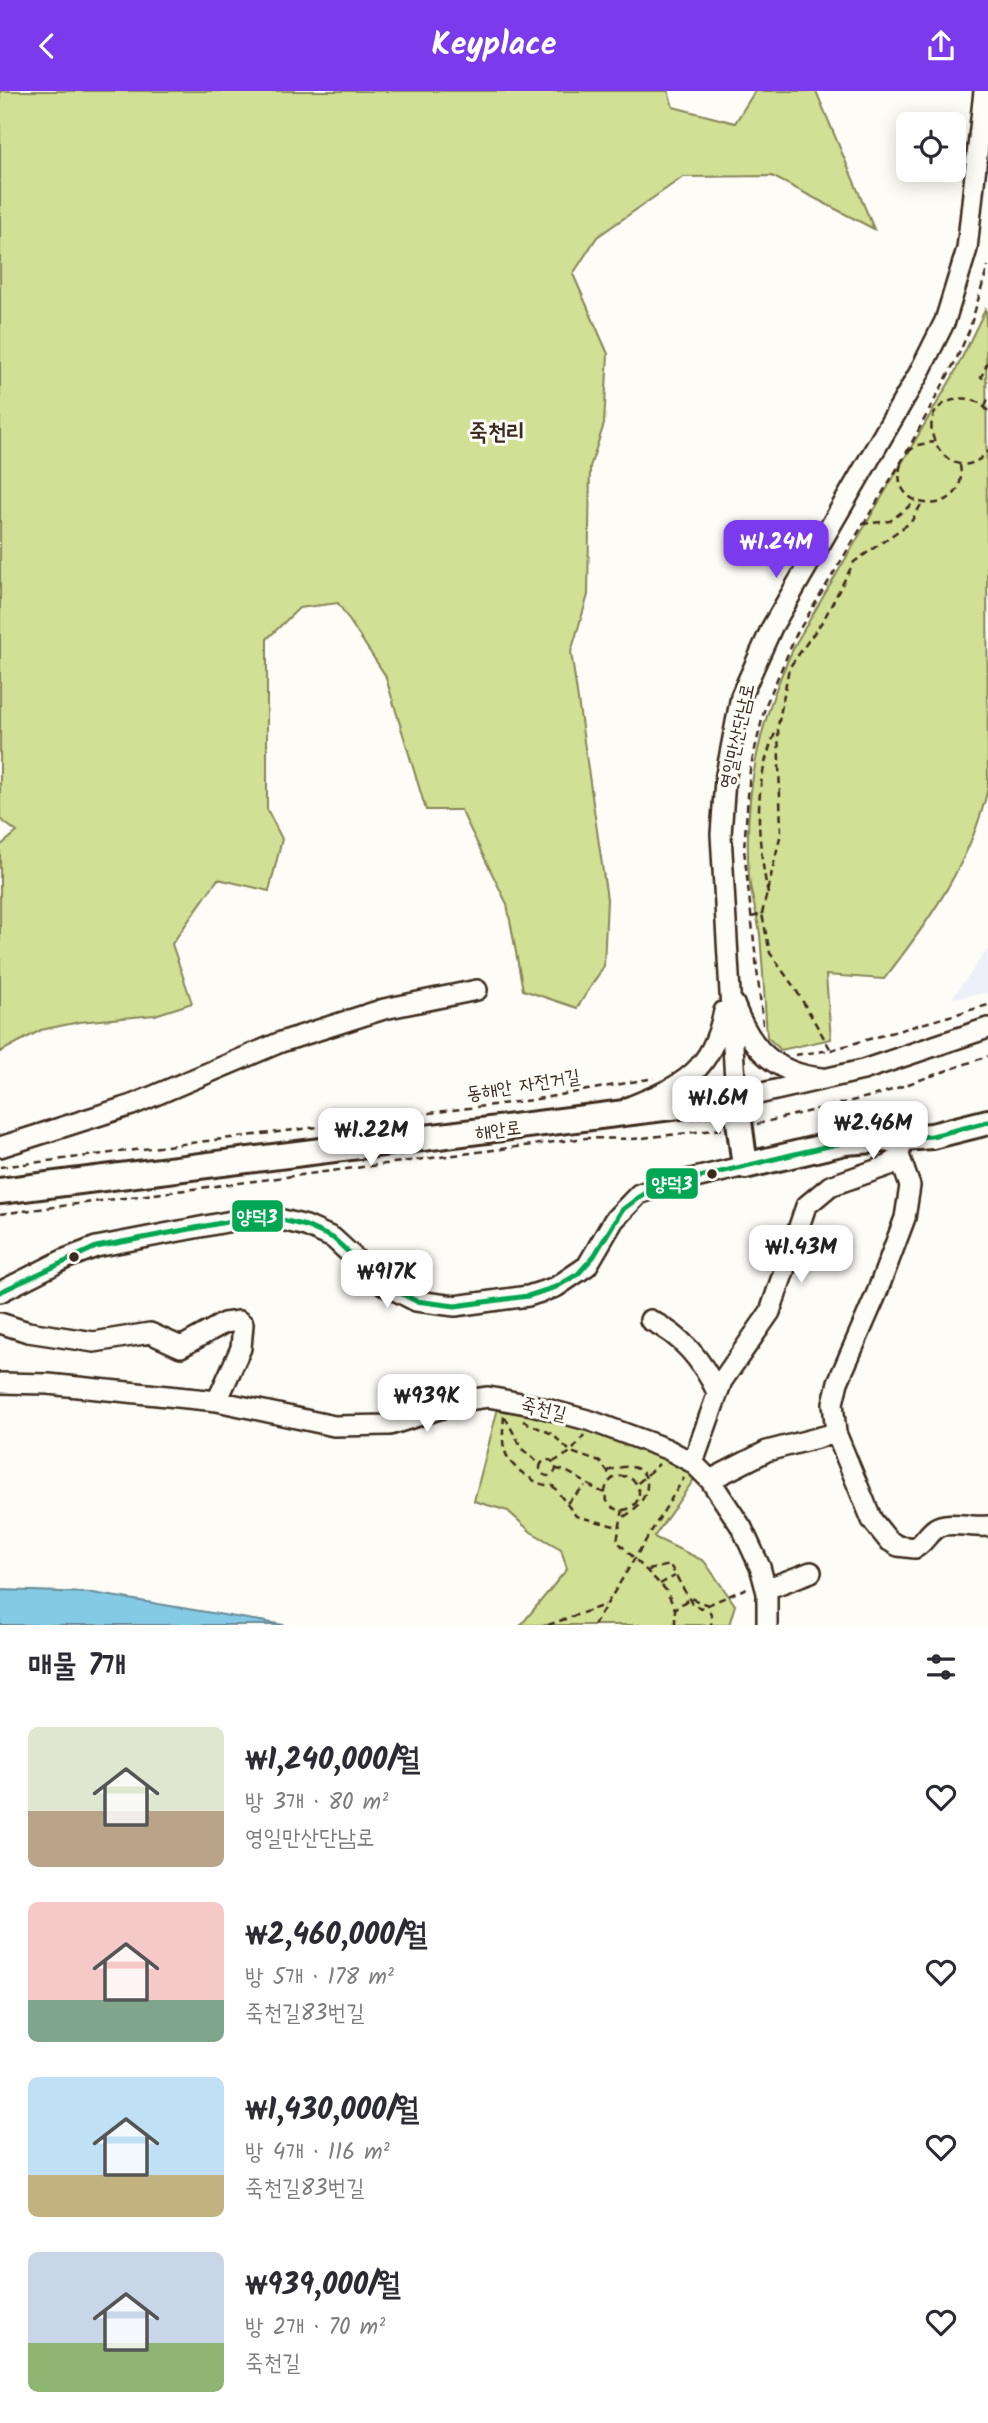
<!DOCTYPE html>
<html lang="ko">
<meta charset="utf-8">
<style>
body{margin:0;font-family:Kalam,"Poor Story",sans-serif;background:#f2f2f3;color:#2b2b33;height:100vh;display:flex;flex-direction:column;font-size:26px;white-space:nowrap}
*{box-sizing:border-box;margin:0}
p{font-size:23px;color:#7c7c81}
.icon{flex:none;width:38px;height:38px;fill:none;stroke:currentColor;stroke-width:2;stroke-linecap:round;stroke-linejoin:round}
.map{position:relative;height:1534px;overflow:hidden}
.side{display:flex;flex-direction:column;background:#fff;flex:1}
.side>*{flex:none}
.buttons{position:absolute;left:896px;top:21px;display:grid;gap:14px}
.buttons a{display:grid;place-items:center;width:70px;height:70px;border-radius:10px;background:#fff;box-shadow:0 4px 18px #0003;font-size:35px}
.price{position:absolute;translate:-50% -60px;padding:0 16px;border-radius:14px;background:#fff;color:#222;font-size:23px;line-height:46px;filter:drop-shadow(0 2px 4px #0008)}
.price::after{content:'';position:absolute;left:50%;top:42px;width:21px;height:16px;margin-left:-10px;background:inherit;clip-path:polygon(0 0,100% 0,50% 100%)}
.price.active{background:#7c3aed;color:#fff}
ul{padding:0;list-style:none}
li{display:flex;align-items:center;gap:21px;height:175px;padding:0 28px}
li span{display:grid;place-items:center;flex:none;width:196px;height:140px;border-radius:10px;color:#555}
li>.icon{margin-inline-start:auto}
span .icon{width:84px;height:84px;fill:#fffc;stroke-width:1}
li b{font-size:30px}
h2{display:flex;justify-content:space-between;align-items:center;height:84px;padding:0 28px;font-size:30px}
header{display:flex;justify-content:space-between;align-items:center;height:91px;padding:0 28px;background:#7c3aed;color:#fff;font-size:32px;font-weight:600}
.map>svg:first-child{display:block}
</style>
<header><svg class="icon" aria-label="back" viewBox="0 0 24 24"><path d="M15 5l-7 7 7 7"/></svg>Keyplace<svg class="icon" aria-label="share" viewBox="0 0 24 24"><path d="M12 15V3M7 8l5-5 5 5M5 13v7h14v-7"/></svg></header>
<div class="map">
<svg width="988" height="1534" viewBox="0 0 988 1534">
<rect width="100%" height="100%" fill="#fdfcf7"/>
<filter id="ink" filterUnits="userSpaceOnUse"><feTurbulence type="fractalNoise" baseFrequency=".0143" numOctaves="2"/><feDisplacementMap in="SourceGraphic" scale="14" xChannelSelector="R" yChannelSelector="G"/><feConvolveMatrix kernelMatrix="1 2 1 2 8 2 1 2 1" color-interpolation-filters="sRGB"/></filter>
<g filter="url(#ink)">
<path fill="#edf0f8" d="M 988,858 L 988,902 L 952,907 Z"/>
<path fill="#d1e094" stroke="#868559" stroke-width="2" d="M 0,0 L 668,0 L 673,16 L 735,32 L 755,0 L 816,0 L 874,138 L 772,85 L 683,86 L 597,146 L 573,183 L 608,263 L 604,333 L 590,376 L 588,504 L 571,561 L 607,808 L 604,875 L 577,917 L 523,899 L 507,813 L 461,719 L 426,719 L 385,584 L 338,512 L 299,517 L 267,548 L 267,718 L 282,748 L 269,800 L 218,788 L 172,853 L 192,912 L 155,924 L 79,931 L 41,939 L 0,961 L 0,755 L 17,741 L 0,728 Z
M 986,217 L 988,697 C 971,771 930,829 884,888 L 826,884 L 831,948 L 781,959 L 767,946 C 765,912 763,878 760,844 C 758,825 751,806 749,786 C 743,705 760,625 796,552 L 953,285 Z
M 498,1317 L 513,1318 L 638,1350 L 699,1381 L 654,1446 L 704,1470 L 735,1514 L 729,1534 L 521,1534 L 567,1478 L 561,1458 L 531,1441 L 508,1420 L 474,1410 Z"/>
<path fill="#84cae5" stroke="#678a95" stroke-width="2" d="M 0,1499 L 93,1502 L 284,1534 L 0,1534 Z"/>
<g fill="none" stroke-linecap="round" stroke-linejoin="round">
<defs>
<path id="minor" d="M 984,0 L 967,158 L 945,230 L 918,284 L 772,536 L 741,605 L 725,689 L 721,743 L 736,1008 L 863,979 L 988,937
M 734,913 C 750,956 774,983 822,987
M 629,1016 C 684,994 711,981 724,920
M 0,1056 L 132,1014 L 281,951 L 384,918 L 477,899
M 899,1064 L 910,1095 L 905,1127 L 876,1204 L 838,1291 L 833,1312 L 836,1342 L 872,1429 L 888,1449 L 898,1455 L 915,1457 C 924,1452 928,1442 936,1437 C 948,1429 973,1437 988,1435
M 0,1201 L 65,1168 L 96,1156 L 263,1124 L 306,1135 L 333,1147 L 383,1193 L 416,1210 L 455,1215 L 528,1205 L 556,1196 L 587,1175 L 614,1129 L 639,1103 L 662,1095 L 745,1075
M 650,1229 C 682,1245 702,1269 717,1301
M 0,1232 L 28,1241 L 94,1251 L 150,1242 L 181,1256 L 224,1232 L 239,1230 L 243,1233 L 241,1257 L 217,1310
M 0,1292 L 48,1293 L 217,1310 L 334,1335 L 390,1334 L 467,1309 L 488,1306 L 532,1314 L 591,1330 L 667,1358 L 693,1372 L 710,1389 L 742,1437 L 760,1476 L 767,1502 L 767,1534
M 693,1372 L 722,1290 L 770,1221 L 806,1115 L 830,1095 L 890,1074 L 899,1064 L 902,1052
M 710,1389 L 767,1360 L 836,1342
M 766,1498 L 811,1481"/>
<path id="major" d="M 0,1100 L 736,1008 L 745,1075 L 845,1051 L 932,1045 L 988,1031"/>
</defs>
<use href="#minor" stroke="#3b2a1e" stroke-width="24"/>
<use href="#major" stroke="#3b2a1e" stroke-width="30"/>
<path stroke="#3b2a1e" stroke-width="2.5" stroke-dasharray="7 5" stroke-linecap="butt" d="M 988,271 L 981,286 L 988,290
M 985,315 L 988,308
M 988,320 C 981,311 970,306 959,308 C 899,316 950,407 988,360
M 908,361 L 917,354 L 934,351
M 901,373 C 886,425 975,427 959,371
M 862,433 L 890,430 L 916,410
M 768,803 C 757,746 752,692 777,638
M 762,823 L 781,742 L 778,635 L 789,577 L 824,528 L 854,471 L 911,431 L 922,412
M 752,826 L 762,823 L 770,862 L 796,899 L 831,959
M 763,934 L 744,758 L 750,679 L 765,616 L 796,544 L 903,368 L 956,269 L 969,240 L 988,175
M 795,964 L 831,959 L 988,914
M 757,1033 L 880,1003 L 988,965
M 0,1076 L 532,1009 L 654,987
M 0,1123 L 586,1047 L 633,1048 L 723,1038
M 504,1325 C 502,1352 500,1366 524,1383 C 536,1391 539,1394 553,1395 L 576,1425 L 618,1436
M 505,1326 L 522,1358 L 541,1374
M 523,1330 L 552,1343 L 571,1361 L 600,1371 L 613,1388
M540 1377a8 8 0 1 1 16 0a8 8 0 1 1-16 0Z
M 553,1371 L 571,1361 L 584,1344
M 556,1378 C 574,1380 585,1395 605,1402
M 608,1380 C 653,1362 662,1406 620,1428
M605 1402a17 17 0 1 1 34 0a17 17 0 1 1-34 0Z
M 638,1392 L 659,1373
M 567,1412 L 585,1395
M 623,1418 L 617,1450 L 666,1499 L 675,1518
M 648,1479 L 670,1474 L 692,1513 L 701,1517 L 749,1496
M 660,1493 L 675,1485
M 548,1534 L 605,1514
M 594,1534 L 684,1387
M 675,1534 L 675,1518 L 690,1507 L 708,1514 L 712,1527 L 711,1534"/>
<use href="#minor" stroke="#fdfcf7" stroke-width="19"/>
<use href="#major" stroke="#fdfcf7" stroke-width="24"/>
<defs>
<path id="bus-1" d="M 0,1201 L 96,1156 L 263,1124 L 306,1135 L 333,1147 L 383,1193 L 416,1210 L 455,1215 L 528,1205 L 556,1196 L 578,1183 L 594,1165 L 622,1119 L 650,1098 L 845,1051 L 932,1045 L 988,1031"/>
</defs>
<use href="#bus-1" stroke="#fdfcf7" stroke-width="10"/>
<use href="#bus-1" stroke="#00a651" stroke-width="5"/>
</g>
</g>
<g fill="#3b2a1e" stroke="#fdfcf7" stroke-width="2.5">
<circle cx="712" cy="1083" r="6"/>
<circle cx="74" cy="1166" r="6"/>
</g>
<g text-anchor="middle" stroke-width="6" stroke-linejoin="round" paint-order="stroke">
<g font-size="19" fill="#3b2a1e" stroke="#fdfcf7">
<text transform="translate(736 645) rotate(-78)" y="7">영일만산단남로</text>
<text transform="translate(523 993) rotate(-9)" y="7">동해안 자전거길</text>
<text transform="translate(498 1038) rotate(-7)" y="7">해안로</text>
<text transform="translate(544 1317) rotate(14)" y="7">죽천길</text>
</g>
<g font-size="23" font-weight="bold" fill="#3b2a1e" stroke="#fdfcf7">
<text x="497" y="348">죽천리</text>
</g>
</g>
<g stroke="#fdfcf7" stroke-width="2.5">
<rect x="645" y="1076" width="54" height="33" rx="7" fill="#00a651"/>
<rect x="231" y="1108" width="53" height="34" rx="7" fill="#00a651"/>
</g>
<g font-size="19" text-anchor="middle" font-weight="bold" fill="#fff">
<text x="672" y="1099">양덕3</text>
<text x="257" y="1132">양덕3</text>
</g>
</svg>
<div class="buttons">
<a><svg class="icon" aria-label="locate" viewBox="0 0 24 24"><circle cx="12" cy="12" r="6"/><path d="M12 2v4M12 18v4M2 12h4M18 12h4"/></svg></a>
</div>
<b class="price active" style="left:776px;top:489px">₩1.24M</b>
<b class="price" style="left:718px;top:1045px">₩1.6M</b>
<b class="price" style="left:873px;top:1070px">₩2.46M</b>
<b class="price" style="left:371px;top:1077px">₩1.22M</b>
<b class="price" style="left:801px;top:1194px">₩1.43M</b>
<b class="price" style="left:387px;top:1219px">₩917K</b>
<b class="price" style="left:427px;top:1343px">₩939K</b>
</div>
<section class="side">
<h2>매물 7개<svg class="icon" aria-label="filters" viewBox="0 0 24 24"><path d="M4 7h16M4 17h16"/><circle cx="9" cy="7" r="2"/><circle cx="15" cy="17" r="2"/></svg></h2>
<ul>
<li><span style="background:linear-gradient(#dfe7d0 60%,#b9a48a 0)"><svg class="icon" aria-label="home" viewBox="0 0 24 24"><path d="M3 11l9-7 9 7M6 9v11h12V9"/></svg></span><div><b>₩1,240,000/월</b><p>방 3개 · 80 m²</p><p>영일만산단남로</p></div><svg class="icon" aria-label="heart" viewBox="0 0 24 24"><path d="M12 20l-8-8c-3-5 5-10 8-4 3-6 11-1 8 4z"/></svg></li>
<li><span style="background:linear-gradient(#f6c9c9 70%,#7fa58c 0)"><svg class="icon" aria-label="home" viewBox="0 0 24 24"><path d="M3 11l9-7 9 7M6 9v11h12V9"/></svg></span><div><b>₩2,460,000/월</b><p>방 5개 · 178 m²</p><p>죽천길83번길</p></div><svg class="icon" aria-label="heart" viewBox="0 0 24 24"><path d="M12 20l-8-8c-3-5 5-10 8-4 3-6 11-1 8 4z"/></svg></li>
<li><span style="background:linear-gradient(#bfe0f5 70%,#c2b280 0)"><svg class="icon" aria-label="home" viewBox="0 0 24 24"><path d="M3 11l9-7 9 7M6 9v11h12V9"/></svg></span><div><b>₩1,430,000/월</b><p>방 4개 · 116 m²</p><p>죽천길83번길</p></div><svg class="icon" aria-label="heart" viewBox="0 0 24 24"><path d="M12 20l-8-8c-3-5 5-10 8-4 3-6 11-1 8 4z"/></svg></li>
<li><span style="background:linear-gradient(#c9d6e8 65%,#8fb573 0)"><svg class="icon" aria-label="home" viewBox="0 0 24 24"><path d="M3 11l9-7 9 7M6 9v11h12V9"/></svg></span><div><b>₩939,000/월</b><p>방 2개 · 70 m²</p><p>죽천길</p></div><svg class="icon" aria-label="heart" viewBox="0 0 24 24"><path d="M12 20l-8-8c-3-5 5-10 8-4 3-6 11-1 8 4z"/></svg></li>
</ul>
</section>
